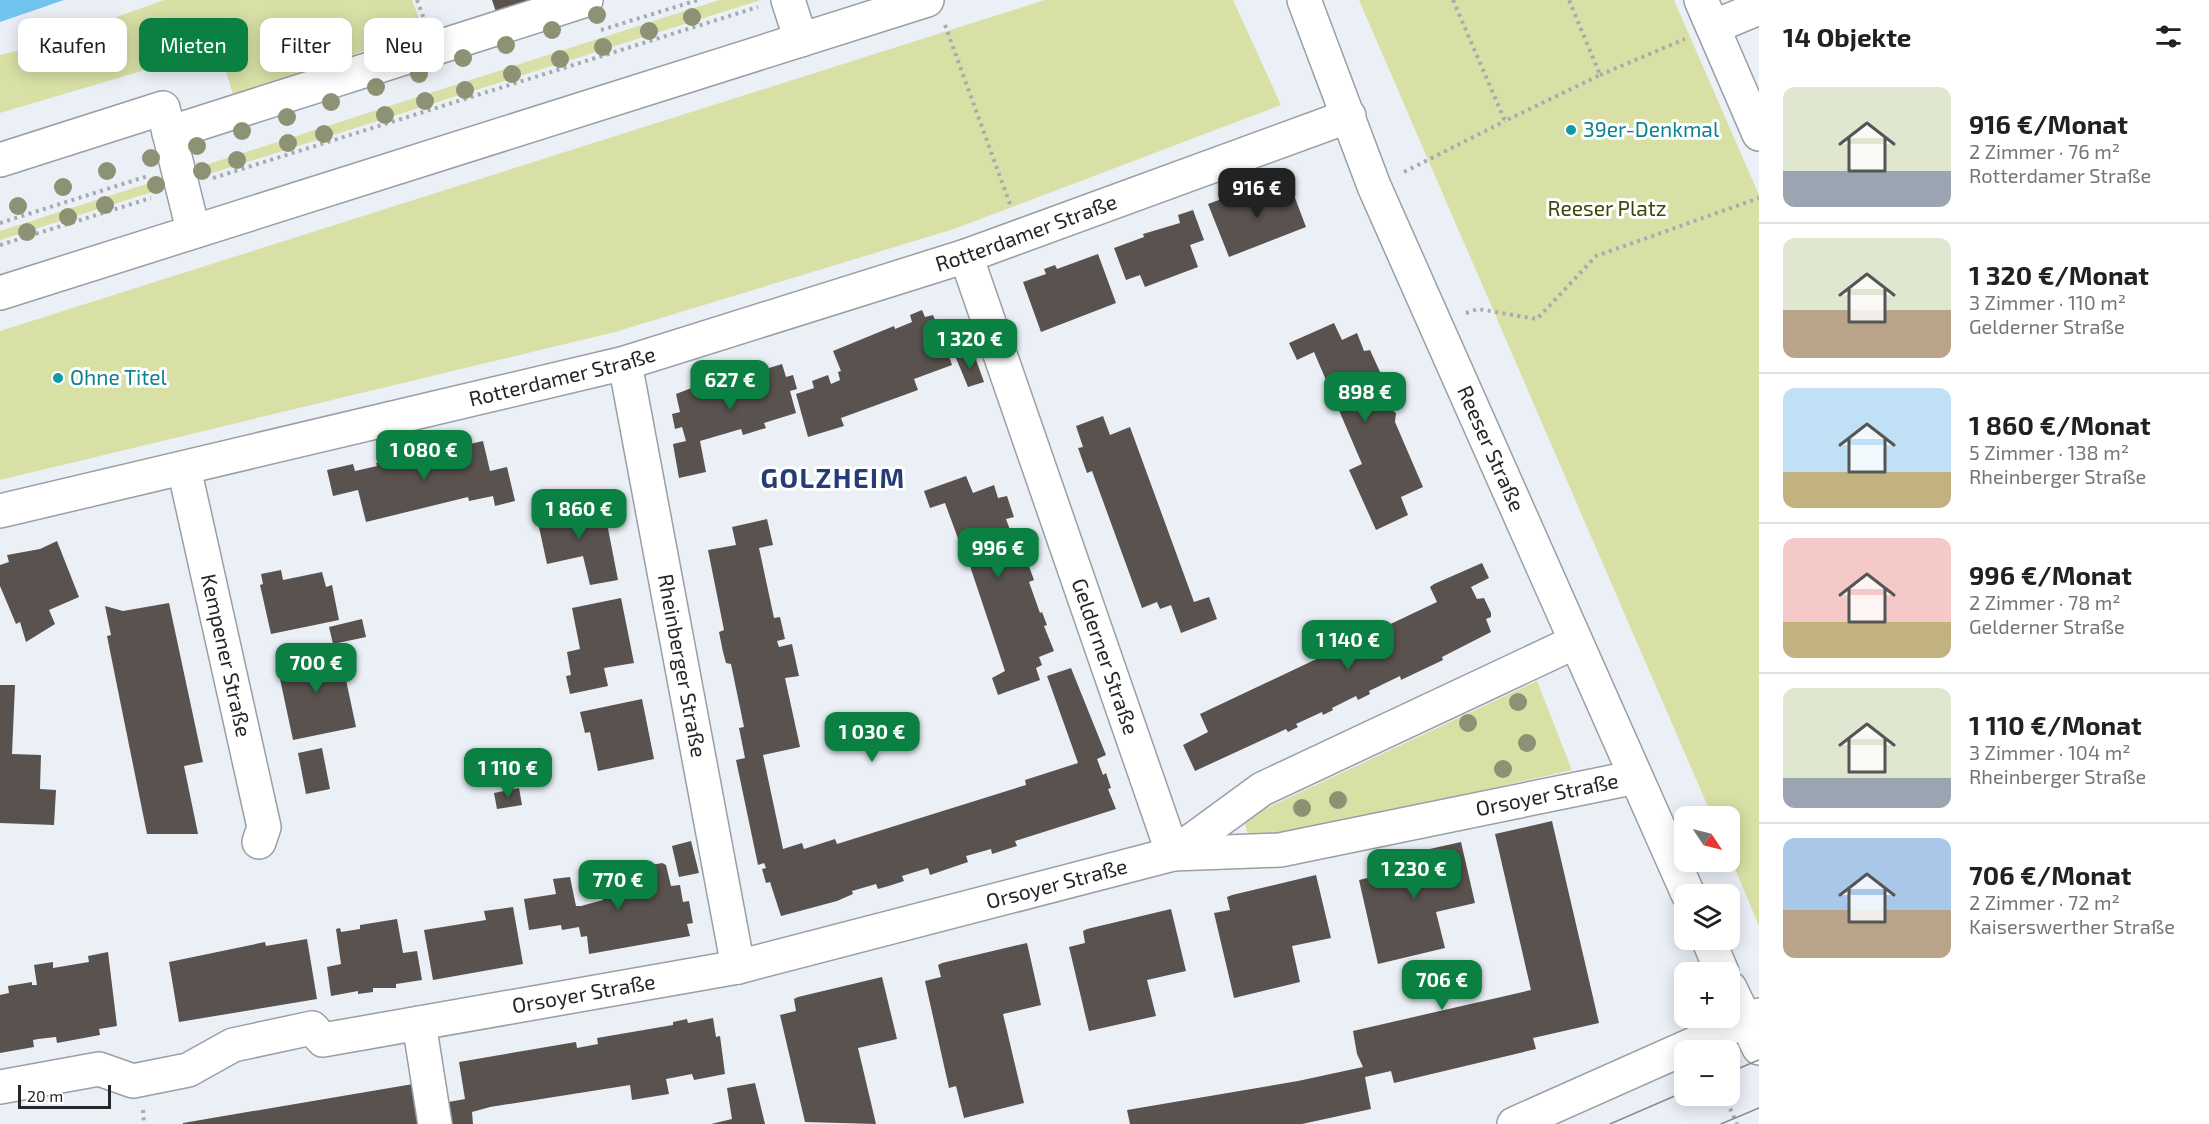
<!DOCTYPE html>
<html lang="de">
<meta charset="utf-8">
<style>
body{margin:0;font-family:"Exo 2",sans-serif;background:#f2f2f2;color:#202124;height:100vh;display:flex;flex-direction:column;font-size:22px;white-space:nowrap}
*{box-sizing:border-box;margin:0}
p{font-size:20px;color:#757577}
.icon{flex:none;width:33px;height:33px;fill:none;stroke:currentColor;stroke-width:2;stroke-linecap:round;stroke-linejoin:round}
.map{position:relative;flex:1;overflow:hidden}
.drawer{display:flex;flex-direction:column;background:#fff;width:450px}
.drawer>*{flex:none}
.top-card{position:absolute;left:18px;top:18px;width:570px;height:54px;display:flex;gap:12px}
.needle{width:39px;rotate:125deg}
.buttons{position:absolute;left:1674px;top:806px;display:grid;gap:12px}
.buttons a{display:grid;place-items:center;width:66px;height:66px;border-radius:12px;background:#fff;box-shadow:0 3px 15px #0003;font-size:30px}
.scale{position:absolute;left:18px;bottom:15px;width:93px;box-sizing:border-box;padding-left:6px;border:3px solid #242628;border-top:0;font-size:16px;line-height:21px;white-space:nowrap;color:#242628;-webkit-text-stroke:4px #fff;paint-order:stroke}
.price{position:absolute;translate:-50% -51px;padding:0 14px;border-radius:12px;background:#0b8043;color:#fff;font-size:20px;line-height:39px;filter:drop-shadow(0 2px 3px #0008)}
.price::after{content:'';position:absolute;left:50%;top:36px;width:18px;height:14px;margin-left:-9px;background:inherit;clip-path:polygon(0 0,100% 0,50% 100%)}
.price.on{background:#222;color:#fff}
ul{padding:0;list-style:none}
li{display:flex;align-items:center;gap:18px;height:150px;padding:0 24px}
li+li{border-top:2px solid #e0e0e0}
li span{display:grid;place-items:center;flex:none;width:168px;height:120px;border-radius:12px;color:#555}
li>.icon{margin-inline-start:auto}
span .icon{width:72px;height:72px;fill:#fffc;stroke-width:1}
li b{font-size:26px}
h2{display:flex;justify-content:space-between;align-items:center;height:72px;padding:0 24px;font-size:26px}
.pill{padding:0 21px;border-radius:12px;background:#fff;box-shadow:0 3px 15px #0003;font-size:21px;line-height:54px}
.pill.on{background:#0b8043;color:#fff}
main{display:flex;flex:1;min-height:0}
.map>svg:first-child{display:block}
</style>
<main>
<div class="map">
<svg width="1759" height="1124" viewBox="0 0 1759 1124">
<rect width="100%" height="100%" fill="#ebf0f7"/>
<path fill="#d8e0a6" d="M 164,0 L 412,0 L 423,29 L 234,98 L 219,48 L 0,113 L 0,55 L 30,48 Z
M 719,0 L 761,0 L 0,240 L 0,231 Z
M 1045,0 L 1233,0 L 1281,105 L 954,229 L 615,332 L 0,480 L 0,331 Z
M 1359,0 L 1674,0 L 1759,195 L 1759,926 L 1730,857 L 1730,816 L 1712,816 Z
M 1537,681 L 1572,770 L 1262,841 C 1251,839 1247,836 1245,824 L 1250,816 Z"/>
<path fill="#72c3f0" d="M 0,0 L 64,0 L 0,22 Z"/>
<path fill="#59524f" d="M 492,0 L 535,0 L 497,15 Z
M 1289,182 L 1306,227 L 1229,257 L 1208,204 L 1227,197 L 1230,204 Z
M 1193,210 L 1204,240 L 1190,245 L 1198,267 L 1145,287 L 1140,275 L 1126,280 L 1114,248 L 1144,237 L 1143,234 L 1180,223 L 1178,215 Z
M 1098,254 L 1116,303 L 1041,332 L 1023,282 L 1046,274 L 1044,269 L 1055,265 L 1057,269 Z
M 922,310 L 925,317 L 933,315 L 938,327 L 944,324 L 951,342 L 945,344 L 952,365 L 914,379 L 918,390 L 841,418 L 844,426 L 808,437 L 796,394 L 814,388 L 812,381 L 828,375 L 831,384 L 840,380 L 838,372 L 841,371 L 833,351 L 894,326 L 895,329 L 912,322 L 910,315 Z
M 1334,323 L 1342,340 L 1357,333 L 1364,351 L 1370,350 L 1381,374 L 1376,377 L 1388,407 L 1396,413 L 1395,422 L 1423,487 L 1401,497 L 1408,515 L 1376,530 L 1349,470 L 1362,464 L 1314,352 L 1297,360 L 1289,343 Z
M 970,353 L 974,354 L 984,382 L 968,387 L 956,358 Z
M 782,364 L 786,377 L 793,375 L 797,389 L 790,391 L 796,413 L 764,423 L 766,428 L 743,435 L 741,429 L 700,441 L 706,472 L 679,478 L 673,444 L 686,441 L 682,427 L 675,429 L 672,414 L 680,412 L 676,394 L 707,382 L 708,385 L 747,374 L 746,371 L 765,365 L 766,369 Z
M 1103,416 L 1110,435 L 1130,427 L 1194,602 L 1209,597 L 1217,619 L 1181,633 L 1171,605 L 1160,609 L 1157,602 L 1142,608 L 1092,471 L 1087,473 L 1078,448 L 1083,447 L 1076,426 Z
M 483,441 L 490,471 L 507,467 L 515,501 L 495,506 L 493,496 L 469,501 L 468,497 L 366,522 L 358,490 L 333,496 L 327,470 L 353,464 L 355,471 L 377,466 L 376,463 L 385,461 L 386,464 L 415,458 L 414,454 L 449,449 L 448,446 L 460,443 L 461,446 Z
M 966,476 L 973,493 L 994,485 L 998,498 L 1007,496 L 1014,517 L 1006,519 L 1021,560 L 1026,558 L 1034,580 L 1029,582 L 1040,613 L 1042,612 L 1047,625 L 1044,626 L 1054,651 L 1039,657 L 1042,665 L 1036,668 L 1040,680 L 998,695 L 992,678 L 1005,671 L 965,551 L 963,552 L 945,503 L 930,508 L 924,491 Z
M 573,501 L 575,509 L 593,505 L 595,516 L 605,513 L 618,580 L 590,585 L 583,556 L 547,564 L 537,518 L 554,515 L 552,506 Z
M 767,519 L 773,545 L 759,548 L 774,618 L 780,617 L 785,639 L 777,641 L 779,647 L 792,644 L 799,676 L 785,678 L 800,747 L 763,755 L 783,849 L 802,843 L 804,849 L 835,839 L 837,844 L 1026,785 L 1025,780 L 1078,763 L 1047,676 L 1071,668 L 1106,755 L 1097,759 L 1103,775 L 1106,773 L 1111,788 L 1108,789 L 1116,809 L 1015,841 L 1017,846 L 992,854 L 991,849 L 966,856 L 968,862 L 930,875 L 928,868 L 902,876 L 904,881 L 892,885 L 878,889 L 876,884 L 852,891 L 853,894 L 837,901 L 781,916 L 770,882 L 766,883 L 762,869 L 766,868 L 764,863 L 758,865 L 736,760 L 745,758 L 739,728 L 744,727 L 731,664 L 726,663 L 723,652 L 719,632 L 724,630 L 708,550 L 736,545 L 732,527 Z
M 57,541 L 79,597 L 49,610 L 55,624 L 26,642 L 20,622 L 16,624 L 0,586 L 0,565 L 9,562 L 7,555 L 40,549 Z
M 1482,563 L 1489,578 L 1471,587 L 1477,599 L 1484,598 L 1491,613 L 1491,617 L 1486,619 L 1491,632 L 1442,657 L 1443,660 L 1401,680 L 1400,676 L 1369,691 L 1370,694 L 1358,700 L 1356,696 L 1332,708 L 1333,710 L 1323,715 L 1322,712 L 1296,724 L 1298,727 L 1288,732 L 1286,729 L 1195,771 L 1183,745 L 1208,732 L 1200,714 L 1437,602 L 1430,587 L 1434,584 Z
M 281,570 L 283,580 L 322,572 L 326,587 L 332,585 L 339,620 L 271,634 L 260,585 L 263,584 L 261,574 Z
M 621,598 L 634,663 L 604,668 L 608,686 L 570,694 L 566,676 L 571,675 L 567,652 L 580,649 L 572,608 Z
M 169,603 L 203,762 L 184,766 L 198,834 L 147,834 L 107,636 L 111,635 L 105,606 L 123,611 Z
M 362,619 L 366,637 L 333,644 L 329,627 Z
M 339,647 L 356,727 L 293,740 L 276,660 Z
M 0,685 L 15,685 L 12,754 L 41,755 L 40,789 L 56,790 L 54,825 L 0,823 Z
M 642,699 L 654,759 L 598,771 L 590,732 L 585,733 L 580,712 Z
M 322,748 L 330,789 L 306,794 L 298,753 Z
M 519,788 L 522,805 L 497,809 L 494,793 Z
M 1552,821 L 1599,1023 L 1533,1038 L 1536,1049 L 1394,1083 L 1391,1071 L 1365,1077 L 1371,1109 L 1302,1124 L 1130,1124 L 1127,1110 L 1298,1081 L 1363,1067 L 1357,1054 L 1353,1031 L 1531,990 L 1495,834 Z
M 691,841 L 699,873 L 679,877 L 672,846 Z
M 1461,842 L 1475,903 L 1436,912 L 1445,948 L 1378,964 L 1359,880 L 1375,876 L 1372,863 L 1376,861 Z
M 662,863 L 666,865 L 671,886 L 680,885 L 683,902 L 689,901 L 693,923 L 687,924 L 690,936 L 589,954 L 587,936 L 581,937 L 579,927 L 562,930 L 561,925 L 529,930 L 524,899 L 556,894 L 553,879 L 570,877 L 576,906 L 581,906 L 603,900 L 601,891 L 625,887 L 621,871 Z
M 1316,875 L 1331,938 L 1292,946 L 1300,982 L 1234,998 L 1214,913 L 1230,910 L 1227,897 L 1232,895 Z
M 513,907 L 523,964 L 433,980 L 424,930 L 486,920 L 484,911 Z
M 1171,909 L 1186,971 L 1147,980 L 1156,1016 L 1089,1031 L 1069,947 L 1085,943 L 1083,931 L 1087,929 Z
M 397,919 L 403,953 L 417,951 L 422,980 L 396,984 L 396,988 L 373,988 L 373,992 L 358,994 L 358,991 L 331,996 L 327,967 L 341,964 L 336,929 L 340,928 L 341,932 L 360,929 L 360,925 Z
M 307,939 L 317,999 L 179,1022 L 169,962 L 265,942 L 266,946 Z
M 1027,943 L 1041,1005 L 1003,1014 L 1024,1103 L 964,1118 L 956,1086 L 949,1088 L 925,981 L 941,977 L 938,965 L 942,963 Z
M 108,952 L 117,1026 L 99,1029 L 100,1035 L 57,1043 L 56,1037 L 38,1039 L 33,1040 L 34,1047 L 0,1053 L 0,995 L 9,993 L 8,986 L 32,982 L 32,985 L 37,985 L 34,965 L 53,962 L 53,968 L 89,962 L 88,956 Z
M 882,977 L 897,1039 L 858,1048 L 876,1124 L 805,1122 L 780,1015 L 796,1011 L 794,999 L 798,997 Z
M 713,1018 L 716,1037 L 720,1036 L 725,1074 L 694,1080 L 692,1074 L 666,1079 L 669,1094 L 632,1100 L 630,1085 L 490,1107 L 472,1112 L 473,1124 L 447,1124 L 443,1103 L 465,1099 L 459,1062 L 576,1042 L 577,1048 L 598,1044 L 597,1038 L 673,1025 L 673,1022 L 687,1019 L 688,1023 Z
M 755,1083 L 765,1124 L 711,1124 L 732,1119 L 727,1088 Z
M 413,1084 L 419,1124 L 183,1124 L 183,1123 Z"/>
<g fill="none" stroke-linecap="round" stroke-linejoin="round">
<defs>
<g id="minor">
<path d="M 788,0 L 801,40"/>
<path id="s1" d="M 1304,0 L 1374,186 L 1688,894"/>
<path d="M 1701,0 L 1759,134"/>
<path d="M 1713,27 L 1759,8"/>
<path d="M 169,133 L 586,0"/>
<path d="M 0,160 L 163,108 L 193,230"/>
<path id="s2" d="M 966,256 L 1173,854"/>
<path d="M 0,293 L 927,0"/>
<path id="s3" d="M 625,363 L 738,967"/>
<path id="s4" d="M 184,468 L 264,827 L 259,842"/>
<path id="s5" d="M 0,511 L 625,363 L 966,256 L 1349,116"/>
<path d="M 1173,854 L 1262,789 L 1575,642"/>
<path d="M 1708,939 L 1722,972"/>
<path d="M 1730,988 L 1759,1048"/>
<path d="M 419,1023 L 435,1124"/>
<path id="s6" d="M 0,1087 L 99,1069 L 133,1081 L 188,1070 L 233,1045 L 312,1028 L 323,1040 L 738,967 L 1173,854 L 1280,850 L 1636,777"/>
<path d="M 1514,1124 L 1759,1015"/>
</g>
</defs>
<use href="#minor" stroke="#999fa5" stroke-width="36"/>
<path stroke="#a7abb0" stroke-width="4" stroke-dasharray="3 4.5" stroke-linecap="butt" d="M 417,0 L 424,19
M 1453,0 L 1505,121 L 1600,75 L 1569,0
M 945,25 L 1011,207
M 601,30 L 698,0
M 1600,75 L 1685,39
M 1404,172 L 1505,121
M 213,178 L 758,7
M 0,223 L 148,176
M 0,245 L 151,198
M 1466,313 L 1478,309 L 1537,319 L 1596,256 L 1759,198
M 1724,1095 L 1737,1124
M 143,1110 L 144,1124"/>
<use href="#minor" stroke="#fff" stroke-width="33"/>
<path stroke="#878b8f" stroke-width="1.5" d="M 1730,1072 L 1759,1060
M 1610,1124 L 1684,1092
M 1721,1124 L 1759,1108"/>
</g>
<g fill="#8e9274">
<circle cx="597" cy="15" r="9"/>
<circle cx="692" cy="17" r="9"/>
<circle cx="552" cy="30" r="9"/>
<circle cx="649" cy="31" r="9"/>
<circle cx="506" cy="45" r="9"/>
<circle cx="603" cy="47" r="9"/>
<circle cx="463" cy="58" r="9"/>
<circle cx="560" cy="59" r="9"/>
<circle cx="419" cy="74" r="9"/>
<circle cx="512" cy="74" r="9"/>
<circle cx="376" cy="87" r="9"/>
<circle cx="465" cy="90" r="9"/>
<circle cx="425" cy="101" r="9"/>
<circle cx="331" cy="102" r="9"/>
<circle cx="385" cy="115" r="9"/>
<circle cx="287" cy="117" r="9"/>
<circle cx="242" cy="131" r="9"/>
<circle cx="324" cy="134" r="9"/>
<circle cx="288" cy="143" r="9"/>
<circle cx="197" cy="146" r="9"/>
<circle cx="151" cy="158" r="9"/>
<circle cx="237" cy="160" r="9"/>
<circle cx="107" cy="171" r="9"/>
<circle cx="202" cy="171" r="9"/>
<circle cx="156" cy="185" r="9"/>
<circle cx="63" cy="187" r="9"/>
<circle cx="105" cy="205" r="9"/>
<circle cx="18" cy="206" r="9"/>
<circle cx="68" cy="217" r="9"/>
<circle cx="27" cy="232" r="9"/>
<circle cx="1518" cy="702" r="9"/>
<circle cx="1468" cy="723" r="9"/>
<circle cx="1527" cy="743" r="9"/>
<circle cx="1503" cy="769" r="9"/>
<circle cx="1338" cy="800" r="9"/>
<circle cx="1302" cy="808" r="9"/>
</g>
<g fill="#0f9aa8" stroke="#fff" stroke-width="2">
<circle cx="1571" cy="130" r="6"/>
<circle cx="58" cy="378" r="6"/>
</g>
<g text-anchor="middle" stroke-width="6" stroke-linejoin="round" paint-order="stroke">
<g font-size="21" fill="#0d838f" stroke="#fff" text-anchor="start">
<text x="1583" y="137">39er-Denkmal</text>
<text x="70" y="385">Ohne Titel</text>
</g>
<g font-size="21" fill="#414608" stroke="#fff">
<text x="1607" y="216">Reeser Platz</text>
</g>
<g font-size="21" fill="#242628" stroke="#fff">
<text dy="7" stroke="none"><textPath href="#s5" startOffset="1064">Rotterdamer Straße</textPath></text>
<text dy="7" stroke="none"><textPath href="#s5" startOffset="578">Rotterdamer Straße</textPath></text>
<text dy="7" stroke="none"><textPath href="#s1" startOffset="486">Reeser Straße</textPath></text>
<text dy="7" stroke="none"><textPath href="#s4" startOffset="192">Kempener Straße</textPath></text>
<text dy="7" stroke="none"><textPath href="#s2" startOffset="424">Gelderner Straße</textPath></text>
<text dy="7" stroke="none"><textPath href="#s3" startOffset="308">Rheinberger Straße</textPath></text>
<text dy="7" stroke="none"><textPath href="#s6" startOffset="1592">Orsoyer Straße</textPath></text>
<text dy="7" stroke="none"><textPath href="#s6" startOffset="1092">Orsoyer Straße</textPath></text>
<text dy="7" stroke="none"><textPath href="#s6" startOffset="606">Orsoyer Straße</textPath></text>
</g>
<g font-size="27" font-weight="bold" letter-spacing="1.5" fill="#263c74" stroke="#fff">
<text x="833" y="488">GOLZHEIM</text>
</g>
</g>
</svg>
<div class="buttons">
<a><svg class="needle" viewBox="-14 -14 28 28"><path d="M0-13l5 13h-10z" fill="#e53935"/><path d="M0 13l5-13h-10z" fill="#757577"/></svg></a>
<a><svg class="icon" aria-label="layers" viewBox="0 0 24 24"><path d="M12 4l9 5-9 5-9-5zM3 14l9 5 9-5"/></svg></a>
<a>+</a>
<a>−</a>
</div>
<div class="scale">20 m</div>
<b class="price on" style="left:1257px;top:219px">916 €</b>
<b class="price" style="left:970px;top:370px">1 320 €</b>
<b class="price" style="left:730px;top:411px">627 €</b>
<b class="price" style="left:1365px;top:423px">898 €</b>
<b class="price" style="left:424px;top:481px">1 080 €</b>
<b class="price" style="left:579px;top:540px">1 860 €</b>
<b class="price" style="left:998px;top:579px">996 €</b>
<b class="price" style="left:1348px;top:671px">1 140 €</b>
<b class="price" style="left:316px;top:694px">700 €</b>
<b class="price" style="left:872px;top:763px">1 030 €</b>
<b class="price" style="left:508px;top:799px">1 110 €</b>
<b class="price" style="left:1414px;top:900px">1 230 €</b>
<b class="price" style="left:618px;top:911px">770 €</b>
<b class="price" style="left:1442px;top:1011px">706 €</b>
<div class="top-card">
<a class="pill">Kaufen</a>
<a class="pill on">Mieten</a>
<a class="pill">Filter</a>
<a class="pill">Neu</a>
</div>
</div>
<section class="drawer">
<h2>14 Objekte<svg class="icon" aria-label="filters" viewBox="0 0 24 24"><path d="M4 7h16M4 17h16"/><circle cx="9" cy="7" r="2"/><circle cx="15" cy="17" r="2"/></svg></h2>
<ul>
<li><span style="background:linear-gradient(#dfe7d0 70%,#9aa5b1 0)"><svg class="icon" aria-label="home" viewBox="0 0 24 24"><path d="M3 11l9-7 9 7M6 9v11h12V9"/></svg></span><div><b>916 €/Monat</b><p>2 Zimmer · 76 m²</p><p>Rotterdamer Straße</p></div></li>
<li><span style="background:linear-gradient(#dfe7d0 60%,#b9a48a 0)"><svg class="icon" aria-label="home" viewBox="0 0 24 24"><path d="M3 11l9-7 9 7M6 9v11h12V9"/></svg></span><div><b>1 320 €/Monat</b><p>3 Zimmer · 110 m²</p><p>Gelderner Straße</p></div></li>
<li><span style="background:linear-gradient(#bfe0f5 70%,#c2b280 0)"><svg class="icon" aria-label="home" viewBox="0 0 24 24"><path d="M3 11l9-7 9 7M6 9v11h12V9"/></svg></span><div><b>1 860 €/Monat</b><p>5 Zimmer · 138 m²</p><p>Rheinberger Straße</p></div></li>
<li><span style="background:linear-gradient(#f6c9c9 70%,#c2b280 0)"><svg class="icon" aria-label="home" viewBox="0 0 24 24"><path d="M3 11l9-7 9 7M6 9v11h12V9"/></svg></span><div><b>996 €/Monat</b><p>2 Zimmer · 78 m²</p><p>Gelderner Straße</p></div></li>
<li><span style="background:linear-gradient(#dfe7d0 75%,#9aa5b1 0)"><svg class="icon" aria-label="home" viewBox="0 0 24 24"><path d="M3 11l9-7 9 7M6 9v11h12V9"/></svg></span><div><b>1 110 €/Monat</b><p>3 Zimmer · 104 m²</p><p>Rheinberger Straße</p></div></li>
<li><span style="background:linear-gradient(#a9c7e8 60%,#b9a48a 0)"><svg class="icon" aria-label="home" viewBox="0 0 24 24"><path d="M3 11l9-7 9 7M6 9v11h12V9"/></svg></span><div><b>706 €/Monat</b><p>2 Zimmer · 72 m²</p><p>Kaiserswerther Straße</p></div></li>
</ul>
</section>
</main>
